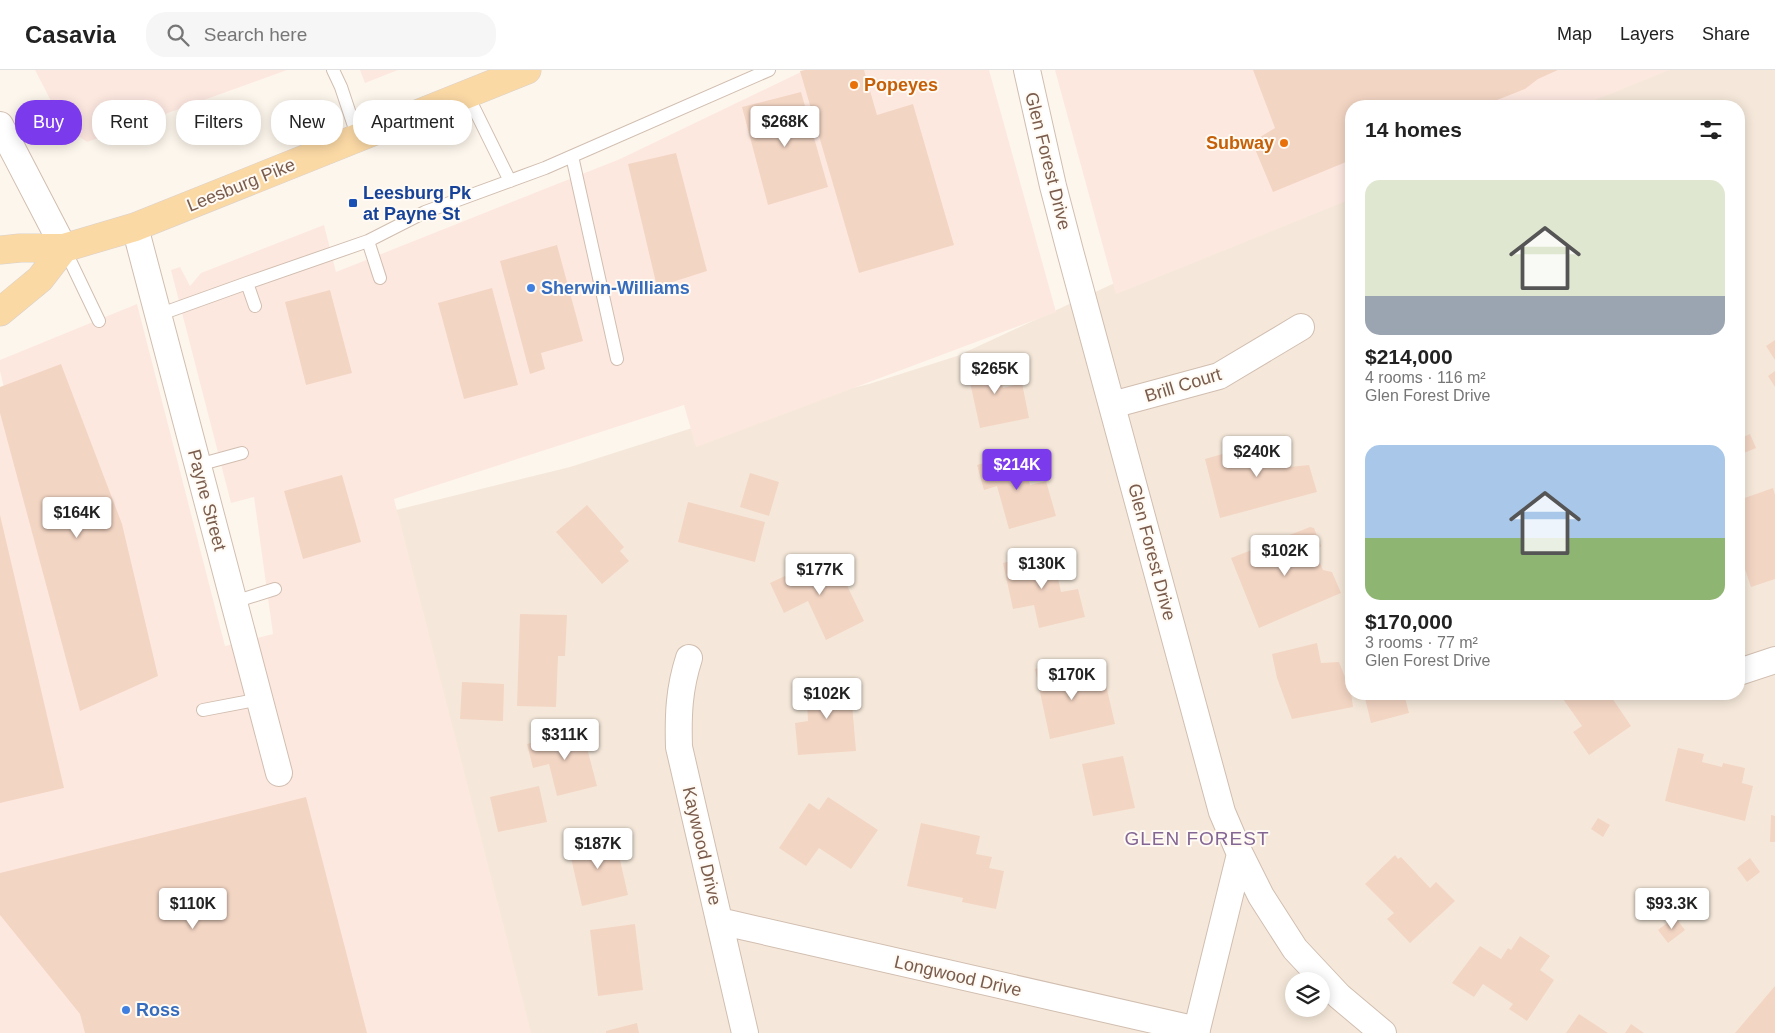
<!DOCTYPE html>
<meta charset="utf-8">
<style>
body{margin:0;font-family:Arial,sans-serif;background:#f6f6f6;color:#222;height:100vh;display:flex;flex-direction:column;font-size:19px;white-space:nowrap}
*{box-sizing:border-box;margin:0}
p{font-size:16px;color:#767676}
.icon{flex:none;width:28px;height:28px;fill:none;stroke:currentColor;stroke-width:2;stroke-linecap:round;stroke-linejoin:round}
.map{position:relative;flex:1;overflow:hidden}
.side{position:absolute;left:1345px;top:30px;width:400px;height:600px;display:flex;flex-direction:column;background:#fff;border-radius:20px;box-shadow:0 2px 12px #0003}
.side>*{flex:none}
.banner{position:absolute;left:15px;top:30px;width:475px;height:45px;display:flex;gap:10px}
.buttons{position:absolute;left:1285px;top:902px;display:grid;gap:10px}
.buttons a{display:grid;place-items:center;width:45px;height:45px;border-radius:50%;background:#fff;box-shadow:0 2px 12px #0003;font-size:25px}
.price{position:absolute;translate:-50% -42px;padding:0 11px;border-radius:5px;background:#fff;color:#222;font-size:16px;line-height:32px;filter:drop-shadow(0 1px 2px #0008)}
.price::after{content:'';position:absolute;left:50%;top:30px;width:15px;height:11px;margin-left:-8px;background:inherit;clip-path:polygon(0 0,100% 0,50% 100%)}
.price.active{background:#7c3aed;color:#fff}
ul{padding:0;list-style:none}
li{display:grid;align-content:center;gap:10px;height:265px;padding:0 20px}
li span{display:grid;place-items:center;height:155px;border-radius:15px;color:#555}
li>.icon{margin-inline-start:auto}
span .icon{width:90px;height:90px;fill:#fffc;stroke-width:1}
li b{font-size:21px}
h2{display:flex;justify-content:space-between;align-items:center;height:60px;padding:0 20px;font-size:21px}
.pill{padding:0 18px;border-radius:20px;background:#fff;box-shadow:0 2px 12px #0003;font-size:18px;line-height:45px}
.pill.active{background:#7c3aed;color:#fff}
header{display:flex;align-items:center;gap:30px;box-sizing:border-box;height:70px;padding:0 25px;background:#fff;border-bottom:1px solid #e0e0e0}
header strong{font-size:24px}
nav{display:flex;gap:28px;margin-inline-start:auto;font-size:18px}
.search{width:350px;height:45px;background:#f6f6f6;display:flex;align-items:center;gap:12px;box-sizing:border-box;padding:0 18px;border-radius:20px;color:#767676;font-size:19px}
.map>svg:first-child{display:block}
</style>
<header>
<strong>Casavia</strong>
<div class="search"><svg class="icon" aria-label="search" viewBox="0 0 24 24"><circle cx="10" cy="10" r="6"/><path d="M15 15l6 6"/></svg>Search here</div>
<nav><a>Map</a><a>Layers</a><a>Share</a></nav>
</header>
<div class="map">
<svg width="1775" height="963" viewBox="0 0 1775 963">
<rect width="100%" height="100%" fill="#fdf6ec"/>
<path fill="#f5e8da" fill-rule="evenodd" d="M 1635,0 L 1775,0 L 1775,963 L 516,963 L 396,440 L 570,397 L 711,352 L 869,314 L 957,286 L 1175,185 L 1351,112 L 1351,624 L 1739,624 L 1739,36 L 1544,36 ZM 1294,911 L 1321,911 L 1321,939 L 1294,939 Z"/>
<path fill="#fde8e0" d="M 35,0 L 287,0 L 87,72 L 64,56 Z
M 360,0 L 398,0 L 365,13 Z
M 805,0 L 989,0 L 1056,242 L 696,377 L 684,335 L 394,429 L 531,963 L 0,963 L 0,320 L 4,318 L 0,301 L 0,290 L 137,234 L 225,576 L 273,564 L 254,427 L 231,433 L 171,200 L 180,197 L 190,216 L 201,203 L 324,155 L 336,202 L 620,89 Z
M 1055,0 L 1669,0 L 1580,36 L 1351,36 L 1351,129 L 1116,224 Z"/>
<path fill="#f3d5c3" d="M 805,0 L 864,0 L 877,45 L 913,34 L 954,175 L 859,203 L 800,1 Z
M 1253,0 L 1558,0 L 1538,9 L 1525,19 L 1482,36 L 1351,36 L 1351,90 L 1273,122 L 1252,72 L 1275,58 Z
M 801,22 L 828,117 L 768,135 L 742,37 Z
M 676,83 L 707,201 L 657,217 L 628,94 Z
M 557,175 L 583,271 L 541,283 L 545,299 L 530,304 L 500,191 Z
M 492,218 L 518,315 L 464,329 L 438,233 Z
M 330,220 L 352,303 L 306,315 L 285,232 Z
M 1775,270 L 1775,290 L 1766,276 Z
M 996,287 L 1003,318 L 1022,313 L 1029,348 L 980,358 L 966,294 Z
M 61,294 L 122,454 L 158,606 L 80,641 L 0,343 L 0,317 Z
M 1775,301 L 1775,317 L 1768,306 Z
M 1750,364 L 1756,378 L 1744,383 L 1739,369 Z
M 1282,367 L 1289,397 L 1309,395 L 1317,422 L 1220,448 L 1205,389 Z
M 1021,383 L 1030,415 L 1046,411 L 1056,446 L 1009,459 L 997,416 L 984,420 L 977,395 Z
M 750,403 L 779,412 L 769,446 L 740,437 Z
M 342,405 L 361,472 L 303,489 L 284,421 Z
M 1773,418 L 1775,425 L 1775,509 L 1751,517 L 1742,490 L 1745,488 L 1739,468 L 1739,430 Z
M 688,432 L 765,452 L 755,492 L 678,472 Z
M 587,435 L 624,477 L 620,481 L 629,491 L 602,514 L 556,462 Z
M 0,445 L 64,718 L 0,733 Z
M 1310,457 L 1314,458 L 1321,476 L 1316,483 L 1323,500 L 1332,502 L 1341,523 L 1259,558 L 1231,488 Z
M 1052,481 L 1061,522 L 1078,519 L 1085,547 L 1039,558 L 1034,535 L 1013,539 L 1003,493 Z
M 832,484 L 864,551 L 826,570 L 808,531 L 784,543 L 770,513 Z
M 520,544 L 567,545 L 565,586 L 558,586 L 556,637 L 517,636 Z
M 1317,573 L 1321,593 L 1339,592 L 1351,622 L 1353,637 L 1292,649 L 1277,608 L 1272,584 Z
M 1078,589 L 1085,619 L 1106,615 L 1115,654 L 1050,669 L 1035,599 Z
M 850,611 L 856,681 L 798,685 L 795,653 L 808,651 L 806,615 Z
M 462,612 L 504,614 L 503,651 L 460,649 Z
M 1364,624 L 1404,624 L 1409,643 L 1371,653 Z
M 1564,624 L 1611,624 L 1610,625 L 1631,656 L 1589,685 L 1573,662 L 1582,656 L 1561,626 Z
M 582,659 L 597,716 L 557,726 L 549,694 L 533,698 L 527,674 Z
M 1678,678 L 1704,684 L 1702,692 L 1722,697 L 1723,693 L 1745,698 L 1742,713 L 1753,716 L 1745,751 L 1665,731 Z
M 1123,686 L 1135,738 L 1093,746 L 1082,694 Z
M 539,716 L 547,752 L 498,762 L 490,727 Z
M 306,727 L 367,963 L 85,963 L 80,944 L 0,845 L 0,803 Z
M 828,727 L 878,760 L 851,799 L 819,778 L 806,796 L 779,778 L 809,733 L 819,740 Z
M 1771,745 L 1775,746 L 1775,772 L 1770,772 Z
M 1598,748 L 1610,755 L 1603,767 L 1591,759 Z
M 921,753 L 980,766 L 976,784 L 992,787 L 989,798 L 1004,801 L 996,839 L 962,832 L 963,828 L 907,816 Z
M 614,764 L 628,825 L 582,836 L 568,775 Z
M 1395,785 L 1398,789 L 1401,787 L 1430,818 L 1436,812 L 1455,831 L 1410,873 L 1387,849 L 1394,843 L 1365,814 Z
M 1750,788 L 1760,802 L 1747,812 L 1737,798 Z
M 1675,847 L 1685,860 L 1668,873 L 1658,860 Z
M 635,854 L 643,920 L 598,926 L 590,860 Z
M 1520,866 L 1550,886 L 1540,900 L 1554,910 L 1527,951 L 1509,939 L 1513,934 L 1483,914 L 1474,927 L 1452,913 L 1480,876 L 1501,889 L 1508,878 L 1511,880 Z
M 1775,916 L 1775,963 L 1735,963 Z
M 1579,944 L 1608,963 L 1566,963 Z
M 637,953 L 639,963 L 606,963 L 606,961 Z
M 1631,954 L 1644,963 L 1625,963 Z"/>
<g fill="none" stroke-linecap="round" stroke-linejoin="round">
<defs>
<path id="lane" d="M 333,0 L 341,17 L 358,68
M 467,24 L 510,111
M 572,86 L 617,289
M 368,171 L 425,142 L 545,98 L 769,0
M 64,178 L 99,251
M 247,213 L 255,236
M 158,245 L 247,213 L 368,171 L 380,208
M 198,395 L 242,383
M 234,532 L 275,519
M 203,640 L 260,629"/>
<path id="street" d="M 1027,0 L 1053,116 L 1070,181 L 1222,742 L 1240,784 L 1196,963
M 0,55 L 64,178
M 135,157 L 279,703
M 1112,335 L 1219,306 L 1301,257
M 689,588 C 679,619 678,645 679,677 L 745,963
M 1739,602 L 1775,590
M 1240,784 L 1261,826 L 1295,879 L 1339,926 L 1383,963
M 719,851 L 1197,960"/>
<path id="primary" d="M 0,180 L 20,178 L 64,178 L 135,157 L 527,0
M 0,242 L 40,209 L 64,178"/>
</defs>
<use href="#lane" stroke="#d1beb0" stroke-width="14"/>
<use href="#street" stroke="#d1beb0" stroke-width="28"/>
<use href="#primary" stroke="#dad1cd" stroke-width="29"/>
<use href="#lane" stroke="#fff" stroke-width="12"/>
<use href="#street" stroke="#fff" stroke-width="26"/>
<use href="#primary" stroke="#fbd9a5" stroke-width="28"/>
</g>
<g fill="#e8710a" stroke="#fffaf3" stroke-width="2">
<circle cx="854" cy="15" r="5"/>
<circle cx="1284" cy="73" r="5"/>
</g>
<rect fill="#1a4fb4" stroke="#fffaf3" stroke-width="2" x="348" y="128" width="10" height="10" rx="2.5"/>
<g fill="#3f7fe0" stroke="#fffaf3" stroke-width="2">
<circle cx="531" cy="218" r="5"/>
<circle cx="126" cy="940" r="5"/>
</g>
<g text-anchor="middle" stroke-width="4" stroke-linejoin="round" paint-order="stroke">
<g font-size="18" font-weight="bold" fill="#c56008" stroke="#fffaf3" text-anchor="start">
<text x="864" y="21">Popeyes</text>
<text x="1274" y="79" text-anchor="end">Subway</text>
</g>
<g font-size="18" fill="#7a5c4d" stroke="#fffaf3">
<text transform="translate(1048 91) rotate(76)" y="6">Glen Forest Drive</text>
<text transform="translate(241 115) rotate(-22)" y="6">Leesburg Pike</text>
<text transform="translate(1183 315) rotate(-17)" y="6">Brill Court</text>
<text transform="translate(207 430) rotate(75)" y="6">Payne Street</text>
<text transform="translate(1152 482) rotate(75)" y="6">Glen Forest Drive</text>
<text transform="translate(702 776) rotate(77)" y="6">Kaywood Drive</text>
<text transform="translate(958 906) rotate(13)" y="6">Longwood Drive</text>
</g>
<g font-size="18" font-weight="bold" fill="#164399" stroke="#fffaf3" text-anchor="start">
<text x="363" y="129">Leesburg Pk<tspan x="363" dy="21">at Payne St</tspan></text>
</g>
<g font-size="18" font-weight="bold" fill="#366cbe" stroke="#fffaf3" text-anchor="start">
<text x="541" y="224">Sherwin-Williams</text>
<text x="136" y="946">Ross</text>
</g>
<g font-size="19" letter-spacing="1" fill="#846695" stroke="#fffaf3">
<text x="1197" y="775">GLEN FOREST</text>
</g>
</g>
</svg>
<div class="buttons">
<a><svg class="icon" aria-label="layers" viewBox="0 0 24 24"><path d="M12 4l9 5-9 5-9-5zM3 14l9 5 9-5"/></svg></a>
</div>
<b class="price" style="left:785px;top:78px">$268K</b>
<b class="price" style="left:995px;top:325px">$265K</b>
<b class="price" style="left:1257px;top:408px">$240K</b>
<b class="price active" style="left:1017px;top:421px">$214K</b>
<b class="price" style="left:77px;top:469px">$164K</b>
<b class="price" style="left:1285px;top:507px">$102K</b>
<b class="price" style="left:1042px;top:520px">$130K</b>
<b class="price" style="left:820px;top:526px">$177K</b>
<b class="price" style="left:1072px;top:631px">$170K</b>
<b class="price" style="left:827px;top:650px">$102K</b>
<b class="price" style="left:565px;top:691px">$311K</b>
<b class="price" style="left:598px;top:800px">$187K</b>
<b class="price" style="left:193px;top:860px">$110K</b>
<b class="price" style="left:1672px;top:860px">$93.3K</b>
<div class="banner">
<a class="pill active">Buy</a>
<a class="pill">Rent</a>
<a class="pill">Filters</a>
<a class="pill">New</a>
<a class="pill">Apartment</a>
</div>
<section class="side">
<h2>14 homes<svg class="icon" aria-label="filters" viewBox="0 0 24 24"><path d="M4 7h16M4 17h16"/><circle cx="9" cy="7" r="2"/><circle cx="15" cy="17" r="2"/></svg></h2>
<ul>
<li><span style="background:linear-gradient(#dfe7d0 75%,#9aa5b1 0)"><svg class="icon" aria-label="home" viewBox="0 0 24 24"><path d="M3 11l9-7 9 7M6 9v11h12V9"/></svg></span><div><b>$214,000</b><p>4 rooms · 116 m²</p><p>Glen Forest Drive</p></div></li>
<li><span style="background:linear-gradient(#a9c7e8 60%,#8fb573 0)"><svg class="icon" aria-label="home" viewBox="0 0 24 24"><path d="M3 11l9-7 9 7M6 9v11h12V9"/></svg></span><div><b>$170,000</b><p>3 rooms · 77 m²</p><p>Glen Forest Drive</p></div></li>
</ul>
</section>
</div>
